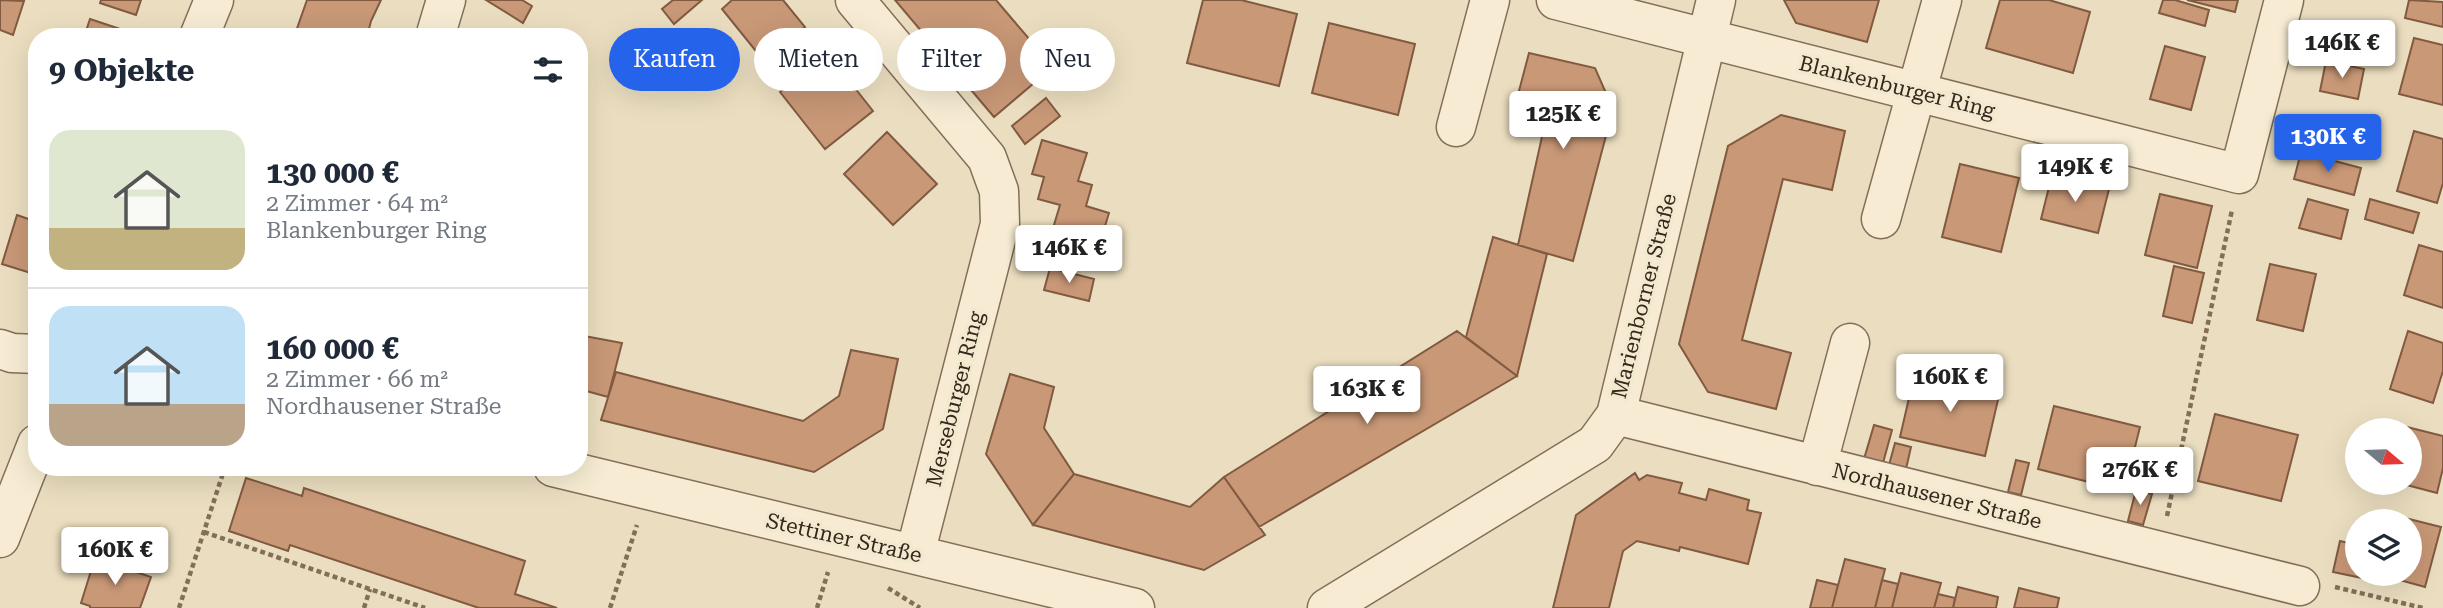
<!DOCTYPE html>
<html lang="de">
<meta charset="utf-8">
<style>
body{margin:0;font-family:"Roboto Serif",serif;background:#f2f2f3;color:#1f2937;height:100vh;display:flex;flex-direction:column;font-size:26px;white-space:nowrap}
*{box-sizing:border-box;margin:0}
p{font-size:23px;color:#747a83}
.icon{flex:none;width:38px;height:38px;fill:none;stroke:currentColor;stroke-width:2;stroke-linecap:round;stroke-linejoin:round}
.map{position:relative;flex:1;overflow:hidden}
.panel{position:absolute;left:28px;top:28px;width:560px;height:448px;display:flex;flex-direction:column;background:#fff;border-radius:28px;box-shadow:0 7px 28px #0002}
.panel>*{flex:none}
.hud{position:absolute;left:609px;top:28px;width:665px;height:63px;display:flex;gap:14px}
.needle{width:46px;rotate:109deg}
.tools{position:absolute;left:2345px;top:418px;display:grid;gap:14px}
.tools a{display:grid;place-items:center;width:77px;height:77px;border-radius:50%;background:#fff;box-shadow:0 7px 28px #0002;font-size:35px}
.price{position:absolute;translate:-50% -60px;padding:0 16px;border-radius:7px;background:#fff;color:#222;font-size:23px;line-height:46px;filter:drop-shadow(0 2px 4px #0008)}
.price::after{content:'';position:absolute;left:50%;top:42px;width:21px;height:16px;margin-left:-10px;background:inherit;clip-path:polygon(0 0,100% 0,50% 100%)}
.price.selected{background:#2563eb;color:#fff}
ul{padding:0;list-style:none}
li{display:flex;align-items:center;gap:21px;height:175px;padding:0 21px}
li+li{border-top:2px solid #e0e1e3}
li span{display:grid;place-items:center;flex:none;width:196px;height:140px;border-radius:21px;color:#555}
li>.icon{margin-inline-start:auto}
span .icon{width:84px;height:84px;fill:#fffc;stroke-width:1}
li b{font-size:30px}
h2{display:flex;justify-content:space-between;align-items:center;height:84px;padding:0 21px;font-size:30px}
.chip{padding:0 24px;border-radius:32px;background:#fff;box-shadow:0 7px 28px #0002;font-size:24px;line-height:63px}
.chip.selected{background:#2563eb;color:#fff}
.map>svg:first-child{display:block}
</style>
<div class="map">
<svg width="2443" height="608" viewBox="0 0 2443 608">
<rect width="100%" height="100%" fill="#ebdec0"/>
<path fill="#c89877" stroke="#815a40" stroke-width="2" d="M 0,0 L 24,1 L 13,35 L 0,30 Z
M 101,0 L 141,0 L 136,15 L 100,3 Z
M 307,0 L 381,0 L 371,21 L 367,37 L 294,37 Z
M 486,0 L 522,0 L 532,6 L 523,23 Z
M 673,0 L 702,0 L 674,24 L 662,9 Z
M 732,0 L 783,0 L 805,27 L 764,61 L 722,9 Z
M 895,0 L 996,0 L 1053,67 L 994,117 Z
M 1203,0 L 1241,0 L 1297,14 L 1279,86 L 1187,63 Z
M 1784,0 L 1879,0 L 1867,42 L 1796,23 Z
M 2000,0 L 2049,0 L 2090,12 L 2073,73 L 1986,48 Z
M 2163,0 L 2175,0 L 2209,10 L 2205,26 L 2159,13 Z
M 2187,0 L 2238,0 L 2235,12 Z
M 2409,0 L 2443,2 L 2443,27 L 2405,18 Z
M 90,19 L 132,33 L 131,37 L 84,37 Z
M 1329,23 L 1415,44 L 1398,115 L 1312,93 Z
M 2414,38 L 2443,45 L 2443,105 L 2399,94 Z
M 2165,46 L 2205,57 L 2191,110 L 2150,99 Z
M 1529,53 L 1595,68 L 1613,109 L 1573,261 L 1518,245 L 1547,114 L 1515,106 Z
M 828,54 L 873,111 L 825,149 L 780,92 Z
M 2326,61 L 2364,69 L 2358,99 L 2320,91 Z
M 1046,98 L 1060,116 L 1025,144 L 1012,126 Z
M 1781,115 L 1845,131 L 1832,190 L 1783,179 L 1742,340 L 1791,353 L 1776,409 L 1708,392 L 1679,344 L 1728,146 Z
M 2414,131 L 2443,139 L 2443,183 L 2437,203 L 2397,191 Z
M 887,132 L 937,184 L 893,225 L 844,174 Z
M 1042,140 L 1087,153 L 1078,181 L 1092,185 L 1086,206 L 1109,213 L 1094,262 L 1047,248 L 1060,205 L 1038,199 L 1044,177 L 1032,174 Z
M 2301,152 L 2361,168 L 2354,195 L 2294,179 Z
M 1960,164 L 2019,178 L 2001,252 L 1942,237 Z
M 2052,175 L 2109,189 L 2098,233 L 2041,219 Z
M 2160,194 L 2212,206 L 2197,268 L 2145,255 Z
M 2308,199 L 2348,210 L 2341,239 L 2299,228 Z
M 2370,199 L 2419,213 L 2413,233 L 2365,219 Z
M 17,215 L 37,222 L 37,275 L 2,264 Z
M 1493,237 L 1547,254 L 1517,376 L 1466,337 Z
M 2419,245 L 2443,252 L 2443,308 L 2404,295 Z
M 2270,264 L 2316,274 L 2303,331 L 2257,320 Z
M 2174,266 L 2204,273 L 2192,323 L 2163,316 Z
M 1050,268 L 1094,279 L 1089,301 L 1044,290 Z
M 1457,331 L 1517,376 L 1259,527 L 1224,477 Z
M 2408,331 L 2443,343 L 2443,371 L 2433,403 L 2390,389 Z
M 579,335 L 622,343 L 608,397 L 579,389 Z
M 851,350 L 898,359 L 883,429 L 814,472 L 601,420 L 616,372 L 803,421 L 839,396 Z
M 1915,372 L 2000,391 L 1985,456 L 1900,437 Z
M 1010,374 L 1054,387 L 1044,428 L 1074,474 L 1033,525 L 986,454 Z
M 2054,406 L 2140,427 L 2124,491 L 2038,469 Z
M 2215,414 L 2298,435 L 2281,501 L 2198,481 Z
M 1874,425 L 1892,430 L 1883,463 L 1864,459 Z
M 2407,427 L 2443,436 L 2443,468 L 2437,493 L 2399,483 L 2410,483 L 2410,430 L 2406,430 Z
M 1895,443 L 1911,447 L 1906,469 L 1889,465 Z
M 2016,460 L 2029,463 L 2021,495 L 2008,492 Z
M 1635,473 L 1639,480 L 1647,475 L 1682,483 L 1679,493 L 1706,500 L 1709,489 L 1749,500 L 1747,510 L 1761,513 L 1748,564 L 1680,547 L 1679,551 L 1637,541 L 1623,551 L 1609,608 L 1553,608 L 1576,515 Z
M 1074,474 L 1190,507 L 1224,477 L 1265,535 L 1204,570 L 1033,525 Z
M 246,478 L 302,496 L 304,488 L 525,561 L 515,594 L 557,608 L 479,608 L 290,545 L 288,551 L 229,531 Z
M 2136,490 L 2152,494 L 2143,525 L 2128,521 Z
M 2405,518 L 2441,527 L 2425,587 L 2389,577 L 2390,574 L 2410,574 L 2410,522 L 2404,522 Z
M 2340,541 L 2357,545 L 2357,574 L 2363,574 L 2362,578 L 2333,572 Z
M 95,558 L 151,577 L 140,608 L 90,608 L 90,606 L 81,603 Z
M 1845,559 L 1885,569 L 1875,608 L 1832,608 Z
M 1901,573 L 1941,583 L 1934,608 L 1892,608 Z
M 1817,580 L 1838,585 L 1832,608 L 1810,608 Z
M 1882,580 L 1898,584 L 1892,608 L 1875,608 Z
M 1958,587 L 1998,597 L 1996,608 L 1953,608 Z
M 2019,588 L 2059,598 L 2057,608 L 2014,608 Z
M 1938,594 L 1955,598 L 1953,608 L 1934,608 Z"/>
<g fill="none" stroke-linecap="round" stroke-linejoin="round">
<defs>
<path id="minor" d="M 855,0 L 987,158 L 999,191 L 1000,224 L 915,554
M 1556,0 L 2239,174 L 2284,0
M 199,37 L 214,0
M 435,37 L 446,0
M 1456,127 L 1490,0
M 1881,219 L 1942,0
M 0,349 L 12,353 L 37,354
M 1616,415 L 2300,586
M 1817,466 L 1850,343
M 553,467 L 1135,608
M 0,538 L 37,444
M 1327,608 L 1595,444 L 1616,415 L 1716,0"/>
</defs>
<use href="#minor" stroke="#836f59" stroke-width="41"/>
<path stroke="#836f59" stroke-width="4.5" stroke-dasharray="5 3.5" stroke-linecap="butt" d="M 2167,516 L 2232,210
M 204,532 L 425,608
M 2335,587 L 2423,608
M 888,588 L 920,608
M 179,608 L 225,467
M 364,608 L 370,589
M 610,608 L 637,525
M 817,608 L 828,572"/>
<use href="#minor" stroke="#f7ecd3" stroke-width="38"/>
</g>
<g text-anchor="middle" stroke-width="7" stroke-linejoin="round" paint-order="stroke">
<g font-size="21" fill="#34281d" stroke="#f3e9cf">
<text transform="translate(1897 87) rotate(14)" y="7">Blankenburger Ring</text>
<text transform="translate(1644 296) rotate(-76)" y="7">Marienborner Straße</text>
<text transform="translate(955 399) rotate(-76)" y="7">Merseburger Ring</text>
<text transform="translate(1937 496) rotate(14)" y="7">Nordhausener Straße</text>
<text transform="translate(844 538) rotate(13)" y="7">Stettiner Straße</text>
</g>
</g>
</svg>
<div class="tools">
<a><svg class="needle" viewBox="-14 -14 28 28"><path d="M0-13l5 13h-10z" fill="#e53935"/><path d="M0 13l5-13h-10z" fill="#747a83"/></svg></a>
<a><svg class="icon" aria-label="layers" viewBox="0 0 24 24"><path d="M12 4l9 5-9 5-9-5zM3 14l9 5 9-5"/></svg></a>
</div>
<b class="price" style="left:2342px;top:80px">146K €</b>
<b class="price" style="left:1563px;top:151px">125K €</b>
<b class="price selected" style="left:2328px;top:174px">130K €</b>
<b class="price" style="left:2075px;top:204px">149K €</b>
<b class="price" style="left:1069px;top:285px">146K €</b>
<b class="price" style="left:1950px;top:414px">160K €</b>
<b class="price" style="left:1367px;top:426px">163K €</b>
<b class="price" style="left:2140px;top:507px">276K €</b>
<b class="price" style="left:115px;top:587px">160K €</b>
<div class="hud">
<a class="chip selected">Kaufen</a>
<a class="chip">Mieten</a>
<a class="chip">Filter</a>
<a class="chip">Neu</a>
</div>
<section class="panel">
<h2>9 Objekte<svg class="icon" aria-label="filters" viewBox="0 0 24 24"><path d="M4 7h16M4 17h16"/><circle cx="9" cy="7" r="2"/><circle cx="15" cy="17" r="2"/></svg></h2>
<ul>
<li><span style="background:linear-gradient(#dfe7d0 70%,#c2b280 0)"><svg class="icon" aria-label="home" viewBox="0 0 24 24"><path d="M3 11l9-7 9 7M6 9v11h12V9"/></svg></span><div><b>130 000 €</b><p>2 Zimmer · 64 m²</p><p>Blankenburger Ring</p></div></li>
<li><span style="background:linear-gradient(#bfe0f5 70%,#b9a48a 0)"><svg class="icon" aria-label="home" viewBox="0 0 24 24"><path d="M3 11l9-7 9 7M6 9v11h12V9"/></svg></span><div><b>160 000 €</b><p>2 Zimmer · 66 m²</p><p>Nordhausener Straße</p></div></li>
</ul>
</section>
</div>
